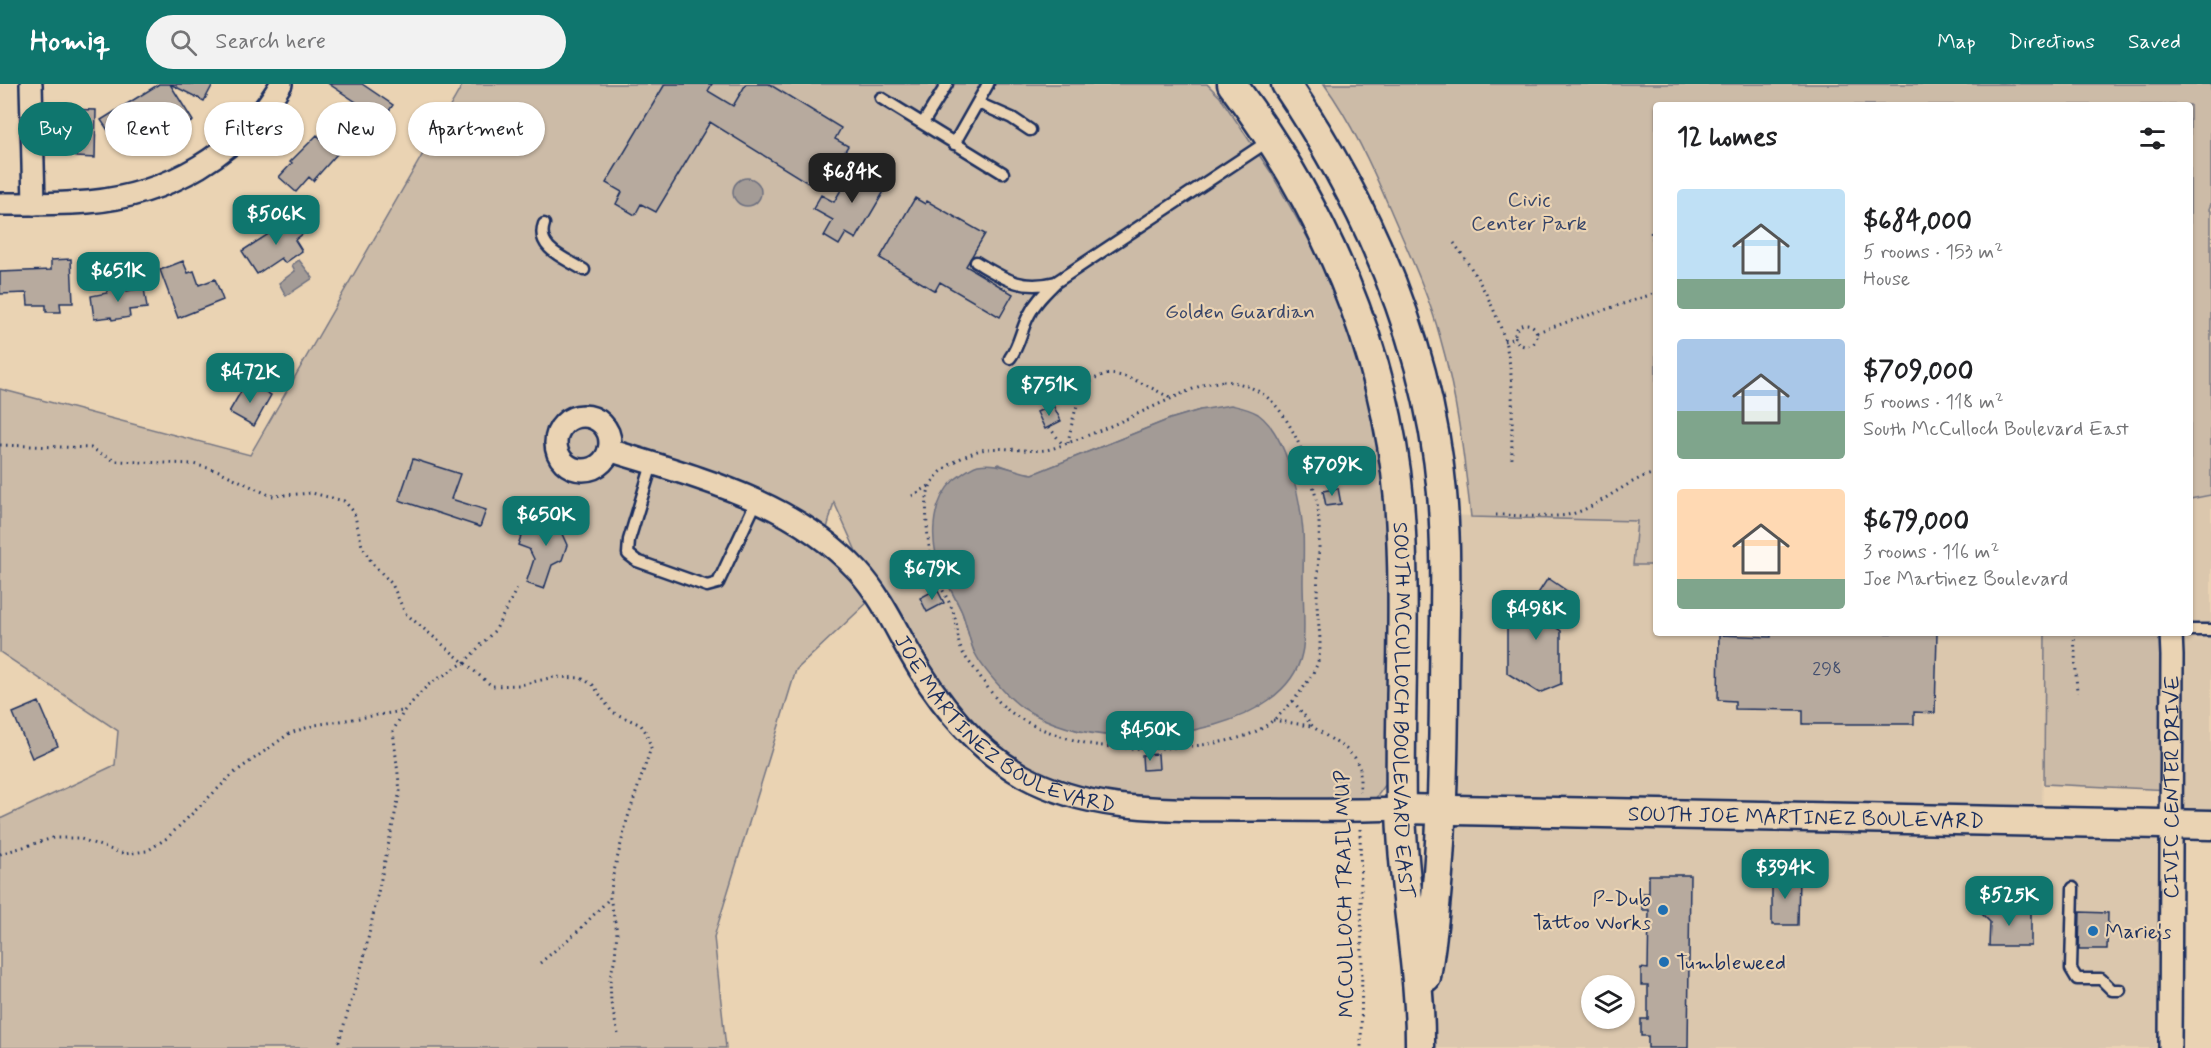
<!DOCTYPE html>
<meta charset="utf-8">
<style>
body{margin:0;font-family:Mynerve,sans-serif;background:#f2f2f2;color:#202124;height:100vh;display:flex;flex-direction:column;font-size:22px;white-space:nowrap}
*{box-sizing:border-box;margin:0}
p{font-size:20px;color:#757577}
.icon{flex:none;width:33px;height:33px;fill:none;stroke:currentColor;stroke-width:2;stroke-linecap:round;stroke-linejoin:round}
.map{position:relative;flex:1;overflow:hidden}
.side{position:absolute;left:1653px;top:18px;width:540px;height:534px;display:flex;flex-direction:column;background:#fff;border-radius:6px;box-shadow:0 2px 4px #0004}
.side>*{flex:none}
.top-card{position:absolute;left:18px;top:18px;width:570px;height:54px;display:flex;gap:12px}
.buttons{position:absolute;left:1581px;top:891px;display:grid;gap:12px}
.buttons a{display:grid;place-items:center;width:54px;height:54px;border-radius:50%;background:#fff;box-shadow:0 2px 4px #0004;font-size:30px}
.price{position:absolute;translate:-50% -51px;padding:0 14px;border-radius:12px;background:#0f766e;color:#fff;font-size:20px;line-height:39px;filter:drop-shadow(0 2px 3px #0008)}
.price::after{content:'';position:absolute;left:50%;top:36px;width:18px;height:14px;margin-left:-9px;background:inherit;clip-path:polygon(0 0,100% 0,50% 100%)}
.price.on{background:#222;color:#fff}
ul{padding:0;list-style:none}
li{display:flex;align-items:center;gap:18px;height:150px;padding:0 24px}
li span{display:grid;place-items:center;flex:none;width:168px;height:120px;border-radius:6px;color:#555}
li>.icon{margin-inline-start:auto}
span .icon{width:72px;height:72px;fill:#fffc;stroke-width:1}
li b{font-size:26px}
h2{display:flex;justify-content:space-between;align-items:center;height:72px;padding:0 24px;font-size:26px}
.chip{padding:0 21px;border-radius:27px;background:#fff;box-shadow:0 2px 4px #0004;font-size:21px;line-height:54px}
.chip.on{background:#0f766e;color:#fff}
header{display:flex;align-items:center;gap:36px;box-sizing:border-box;height:84px;padding:0 30px;background:#0f766e;color:#fff}
header strong{font-size:28px}
nav{display:flex;gap:33px;margin-inline-start:auto;font-size:21px}
.search{width:420px;height:54px;background:#f2f2f2;display:flex;align-items:center;gap:15px;box-sizing:border-box;padding:0 21px;border-radius:33px;color:#757577;font-size:22px}
.map>svg:first-child{display:block}
</style>
<header>
<strong>Homiq</strong>
<div class="search"><svg class="icon" aria-label="search" viewBox="0 0 24 24"><circle cx="10" cy="10" r="6"/><path d="M15 15l6 6"/></svg>Search here</div>
<nav><a>Map</a><a>Directions</a><a>Saved</a></nav>
</header>
<div class="map">
<svg width="2211" height="964" viewBox="0 0 2211 964">
<rect width="100%" height="100%" fill="#ead3b3"/>
<filter id="ink" filterUnits="userSpaceOnUse"><feTurbulence type="fractalNoise" baseFrequency=".0167" numOctaves="2"/><feDisplacementMap in="SourceGraphic" scale="12" xChannelSelector="R" yChannelSelector="G"/><feConvolveMatrix kernelMatrix="1 2 1 2 8 2 1 2 1" color-interpolation-filters="sRGB"/></filter>
<g filter="url(#ink)">
<path fill="#dbc7ad" fill-rule="evenodd" d="M 2211,411 L 2211,741 L 2171,740 L 2170,964 L 1420,964 L 1443,431 L 1637,437 L 1633,481 L 1656,481 L 1656,549 L 2045,549 L 2042,737 L 2170,740 L 2171,549 L 2190,549 L 2190,415 ZM 1592,902 L 1624,902 L 1624,934 L 1592,934 Z"/>
<path fill="#ccbba7" stroke="#747582" stroke-width="1.5" fill-rule="evenodd" d="M 463,0 L 1207,0 L 1220,13 L 1270,87 L 1345,220 L 1381,340 L 1394,454 L 1386,700 L 1373,718 L 1119,716 L 1030,685 L 993,661 L 963,632 L 895,524 L 860,476 L 834,418 L 824,456 L 869,517 L 796,586 L 714,853 L 726,964 L 0,964 L 0,735 L 115,681 L 118,647 L 0,568 L 0,305 L 250,371 ZM 1200,326 L 1125,653 L 1079,647 L 1051,637 L 1022,623 L 974,568 L 962,528 L 941,487 L 998,380 L 1022,389 L 1033,390 L 1170,335 Z
M 1324,0 L 2211,0 L 2211,120 L 2209,125 L 2211,127 L 2211,411 L 2190,415 L 2190,21 L 1656,21 L 1656,481 L 1633,481 L 1637,437 L 1471,433 C 1464,372 1457,312 1440,253 C 1428,209 1408,167 1390,125 C 1372,83 1351,37 1324,0 Z
M 2045,549 L 2171,549 L 2171,706 L 2044,700 Z"/>
<path fill="#a39b96" stroke="#6d7080" stroke-width="1.5" d="M733 108a14 14 0 1 1 28 0a14 14 0 1 1-28 0Z
M 299,176 L 313,194 L 286,212 L 279,199 L 295,187 L 292,181 Z
M 1231,321 C 1240,323 1250,325 1258,330 C 1287,351 1300,413 1303,447 C 1304,464 1303,481 1303,499 C 1303,517 1306,554 1302,569 C 1294,609 1250,631 1215,641 C 1153,658 1079,659 1023,624 C 1009,615 980,582 974,567 C 968,554 967,539 961,526 C 955,513 948,501 942,488 C 929,459 930,419 954,396 C 961,391 970,383 978,381 C 998,377 1015,388 1033,390 L 1170,335 L 1200,326 Z"/>
<path fill="#b7aa9e" stroke="#1b2f5e" stroke-width="1.5" d="M 159,0 L 170,0 L 193,37 L 175,48 L 173,46 L 146,63 L 141,55 L 122,67 L 101,36 Z
M 170,0 L 213,0 L 204,17 Z
M 329,0 L 362,0 L 393,21 L 373,50 L 350,34 L 356,25 L 352,23 L 356,18 Z
M 665,0 L 712,0 L 708,7 L 733,22 L 746,0 L 769,0 L 841,44 L 835,55 L 848,62 L 835,83 L 822,76 L 808,99 L 710,38 L 656,128 L 641,120 L 635,131 L 616,120 L 622,108 L 606,99 Z
M 61,25 L 96,26 L 95,74 L 76,73 L 76,59 L 60,58 Z
M 317,51 L 337,70 L 313,97 L 309,93 L 296,108 L 279,93 L 292,79 L 290,78 Z
M 856,80 L 889,99 L 856,155 L 846,149 L 839,161 L 824,152 L 833,136 L 813,125 L 821,111 L 834,118 Z
M 915,114 L 925,120 L 927,117 L 985,150 L 966,182 L 1013,210 L 1000,233 L 940,198 L 935,207 L 880,174 Z
M 298,131 L 308,146 L 295,156 L 302,167 L 285,179 L 281,174 L 257,190 L 242,167 Z
M 71,175 L 73,219 L 60,219 L 61,228 L 46,228 L 46,221 L 28,221 L 27,209 L 0,210 L 0,188 L 51,186 L 51,176 Z
M 183,177 L 188,189 L 194,187 L 199,201 L 215,195 L 223,216 L 178,234 L 160,186 Z
M 126,201 L 127,207 L 144,204 L 147,224 L 129,226 L 130,233 L 112,236 L 111,233 L 94,235 L 91,212 L 107,209 L 107,204 Z
M 247,297 L 271,311 L 254,342 L 229,328 Z
M 1053,321 L 1061,337 L 1045,345 L 1037,328 Z
M 413,375 L 460,390 L 451,415 L 486,426 L 480,443 L 399,416 Z
M 1338,404 L 1341,420 L 1326,422 L 1323,407 Z
M 552,422 L 570,428 L 562,450 L 567,461 L 562,476 L 552,481 L 544,505 L 526,499 L 534,475 L 529,465 L 518,461 L 523,446 L 534,449 L 544,444 Z
M 1548,494 L 1567,507 L 1548,538 L 1561,547 L 1561,600 L 1539,609 L 1507,589 L 1507,525 L 1528,525 Z
M 937,505 L 944,519 L 927,528 L 920,514 Z
M 1771,549 L 1937,549 L 1935,629 L 1914,628 L 1914,640 L 1803,640 L 1803,626 L 1735,625 L 1735,617 L 1718,616 L 1719,551 L 1771,553 Z
M 39,618 L 58,662 L 32,674 L 13,629 Z
M 1158,670 L 1159,685 L 1143,686 L 1142,671 Z
M 1649,791 L 1690,791 L 1688,964 L 1648,964 L 1648,952 L 1641,952 L 1641,935 L 1648,935 L 1648,901 L 1641,901 L 1641,884 L 1648,885 L 1649,826 L 1642,826 L 1642,809 L 1649,809 Z
M 1772,791 L 1799,791 L 1798,841 L 1772,841 Z
M 1992,819 L 2001,827 L 2031,828 L 2031,862 L 1989,862 L 1990,838 L 1981,829 Z
M 2080,828 L 2108,829 L 2107,865 L 2079,865 Z"/>
<g fill="none" stroke-linecap="round" stroke-linejoin="round">
<defs>
<path id="lane" d="M 881,14 L 1003,89
M 978,19 L 1012,34 L 1030,46
M 923,39 L 947,0
M 954,60 L 988,0
M 544,140 C 535,165 567,175 584,186
M 976,178 C 1005,195 1021,207 1056,198
M 1010,274 C 1020,261 1021,245 1029,231 C 1035,218 1046,208 1056,198 L 1270,56
M 652,380 L 629,456 L 628,470 L 637,477 L 707,502 L 718,499 L 757,416
M 2190,546 L 2211,546
M 2073,804 L 2071,885 L 2077,895 L 2101,895 L 2112,906 L 2120,906"/>
<g id="street">
<path d="M 31,0 L 34,120"/>
<path d="M 0,120 C 29,120 59,120 88,118 C 168,111 240,70 281,0"/>
<circle cx="583" cy="359" r="27"/>
<path id="s1" d="M 609,366 C 698,394 792,416 858,487 C 879,510 893,539 908,566 C 936,616 972,663 1023,692 C 1091,729 1167,725 1242,726 C 1295,726 1348,727 1401,725"/>
<path id="s2" d="M 2170,964 L 2172,572 L 2171,549"/>
</g>
<g id="secondary">
<path id="s3" d="M 1232,0 C 1322,120 1386,265 1399,416 C 1407,518 1399,621 1401,723 C 1402,804 1421,884 1420,964"/>
<path d="M 1286,0 C 1368,122 1429,261 1442,409 C 1448,477 1444,546 1444,614 C 1443,708 1441,800 1426,893"/>
<path id="s4" d="M 1401,725 L 2211,741"/>
</g>
</defs>
<use href="#lane" stroke="#1b2f5e" stroke-width="15"/>
<use href="#street" stroke="#1b2f5e" stroke-width="26"/>
<use href="#secondary" stroke="#1b2f5e" stroke-width="33"/>
<path stroke="#1b2f5e" stroke-width="3" stroke-dasharray="1.5 4.5" stroke-linecap="butt" d="M 1651,148 L 1656,164
M 1454,159 C 1478,192 1500,230 1508,270 C 1515,305 1511,341 1512,376
M 1656,199 L 1656,209
M1515 251a11 11 0 1 1 22 0a11 11 0 1 1-22 0Z
M 1537,248 L 1656,209
M 1504,257 L 1516,254
M 1223,297 C 1238,298 1251,302 1264,311 C 1292,330 1311,386 1317,419 C 1322,448 1317,487 1317,518 C 1317,538 1325,566 1315,585 C 1303,608 1280,635 1257,647 C 1220,666 1121,669 1081,658 C 1056,651 1028,642 1008,626 C 995,616 986,601 977,588 C 971,580 963,572 960,562 C 957,555 958,546 956,538 C 953,522 943,508 936,493 C 929,477 925,432 927,414 C 929,391 953,377 972,369 C 995,359 1022,369 1046,366 C 1057,364 1069,358 1081,354 C 1123,338 1163,317 1205,300 Z
M 1049,343 L 1063,361
M 1068,359 C 1082,279 1104,276 1170,314
M 0,361 L 91,364 L 115,377 L 193,380 L 219,387 L 271,412 L 312,409 L 344,417 L 354,428 L 362,462 L 372,479 L 392,500 L 405,529 L 492,602 L 520,601 L 554,593 L 581,594 L 593,601 L 612,628 L 641,641 L 647,650 L 651,664 L 627,736 L 613,791 L 610,814 L 617,847 L 615,874 L 610,894 L 611,919 L 618,950
M 912,412 L 929,402
M 1496,431 C 1515,431 1549,434 1567,431 C 1599,425 1624,396 1656,389
M 2074,549 L 2077,609
M 1293,617 L 1313,643 L 1346,665 L 1355,674 L 1360,685 L 1360,708
M 1273,636 L 1311,642
M 1360,745 L 1362,878 L 1361,964
M 0,770 L 53,754 L 78,754 L 124,770 L 147,767 L 167,754 L 234,689 L 290,649 L 315,641 L 403,627
M 540,879 L 578,847 L 610,814
M 337,964 L 363,878 L 400,707 L 393,647 L 404,627 L 428,601 L 465,578 L 496,545 L 517,504"/>
<use href="#lane" stroke="#ead3b3" stroke-width="10"/>
<use href="#street" stroke="#ead3b3" stroke-width="21"/>
<use href="#secondary" stroke="#ead3b3" stroke-width="28"/>
</g>
</g>
<g fill="#1f6fb2" stroke="#ead3b3" stroke-width="2">
<circle cx="1663" cy="826" r="6"/>
<circle cx="2093" cy="847" r="6"/>
<circle cx="1664" cy="878" r="6"/>
</g>
<g text-anchor="middle" stroke-width="4.5" stroke-linejoin="round" paint-order="stroke">
<g font-size="18" fill="#424e6e">
<text x="1827" y="590">298</text>
</g>
<g font-size="21" fill="#364469" stroke="#ead3b3">
<text x="1529" y="122">Civic<tspan x="1529" dy="24">Center Park</tspan></text>
<text x="1240" y="234">Golden Guardian</text>
</g>
<g font-size="21" fill="#1b2f5e" stroke="#ead3b3">
<text dy="7" stroke="none"><textPath href="#s3" startOffset="664">SOUTH MCCULLOCH BOULEVARD EAST</textPath></text>
<text dy="7" stroke="none"><textPath href="#s1" startOffset="501">JOE MARTINEZ BOULEVARD</textPath></text>
<text dy="7" stroke="none"><textPath href="#s2" startOffset="261">CIVIC CENTER DRIVE</textPath></text>
<text dy="7" stroke="none"><textPath href="#s4" startOffset="405">SOUTH JOE MARTINEZ BOULEVARD</textPath></text>
<text transform="translate(1344 810) rotate(-91)" y="7">MCCULLOCH TRAIL MUP</text>
</g>
<g font-size="21" fill="#1b2f5e" stroke="#ead3b3" text-anchor="start">
<text x="1651" y="821" text-anchor="end">P-Dub<tspan x="1651" dy="24">Tattoo Works</tspan></text>
<text x="2105" y="854">Marie's</text>
<text x="1676" y="885">Tumbleweed</text>
</g>
</g>
</svg>
<div class="buttons">
<a><svg class="icon" aria-label="layers" viewBox="0 0 24 24"><path d="M12 4l9 5-9 5-9-5zM3 14l9 5 9-5"/></svg></a>
</div>
<b class="price on" style="left:852px;top:120px">$684K</b>
<b class="price" style="left:276px;top:162px">$506K</b>
<b class="price" style="left:118px;top:219px">$651K</b>
<b class="price" style="left:250px;top:320px">$472K</b>
<b class="price" style="left:1049px;top:333px">$751K</b>
<b class="price" style="left:1332px;top:413px">$709K</b>
<b class="price" style="left:546px;top:463px">$650K</b>
<b class="price" style="left:932px;top:517px">$679K</b>
<b class="price" style="left:1536px;top:557px">$498K</b>
<b class="price" style="left:1150px;top:678px">$450K</b>
<b class="price" style="left:1785px;top:816px">$394K</b>
<b class="price" style="left:2009px;top:843px">$525K</b>
<div class="top-card">
<a class="chip on">Buy</a>
<a class="chip">Rent</a>
<a class="chip">Filters</a>
<a class="chip">New</a>
<a class="chip">Apartment</a>
</div>
<section class="side">
<h2>12 homes<svg class="icon" aria-label="filters" viewBox="0 0 24 24"><path d="M4 7h16M4 17h16"/><circle cx="9" cy="7" r="2"/><circle cx="15" cy="17" r="2"/></svg></h2>
<ul>
<li><span style="background:linear-gradient(#bfe0f5 75%,#7fa58c 0)"><svg class="icon" aria-label="home" viewBox="0 0 24 24"><path d="M3 11l9-7 9 7M6 9v11h12V9"/></svg></span><div><b>$684,000</b><p>5 rooms · 153 m²</p><p>House</p></div></li>
<li><span style="background:linear-gradient(#a9c7e8 60%,#7fa58c 0)"><svg class="icon" aria-label="home" viewBox="0 0 24 24"><path d="M3 11l9-7 9 7M6 9v11h12V9"/></svg></span><div><b>$709,000</b><p>5 rooms · 118 m²</p><p>South McCulloch Boulevard East</p></div></li>
<li><span style="background:linear-gradient(#ffd9b3 75%,#7fa58c 0)"><svg class="icon" aria-label="home" viewBox="0 0 24 24"><path d="M3 11l9-7 9 7M6 9v11h12V9"/></svg></span><div><b>$679,000</b><p>3 rooms · 116 m²</p><p>Joe Martinez Boulevard</p></div></li>
</ul>
</section>
</div>
